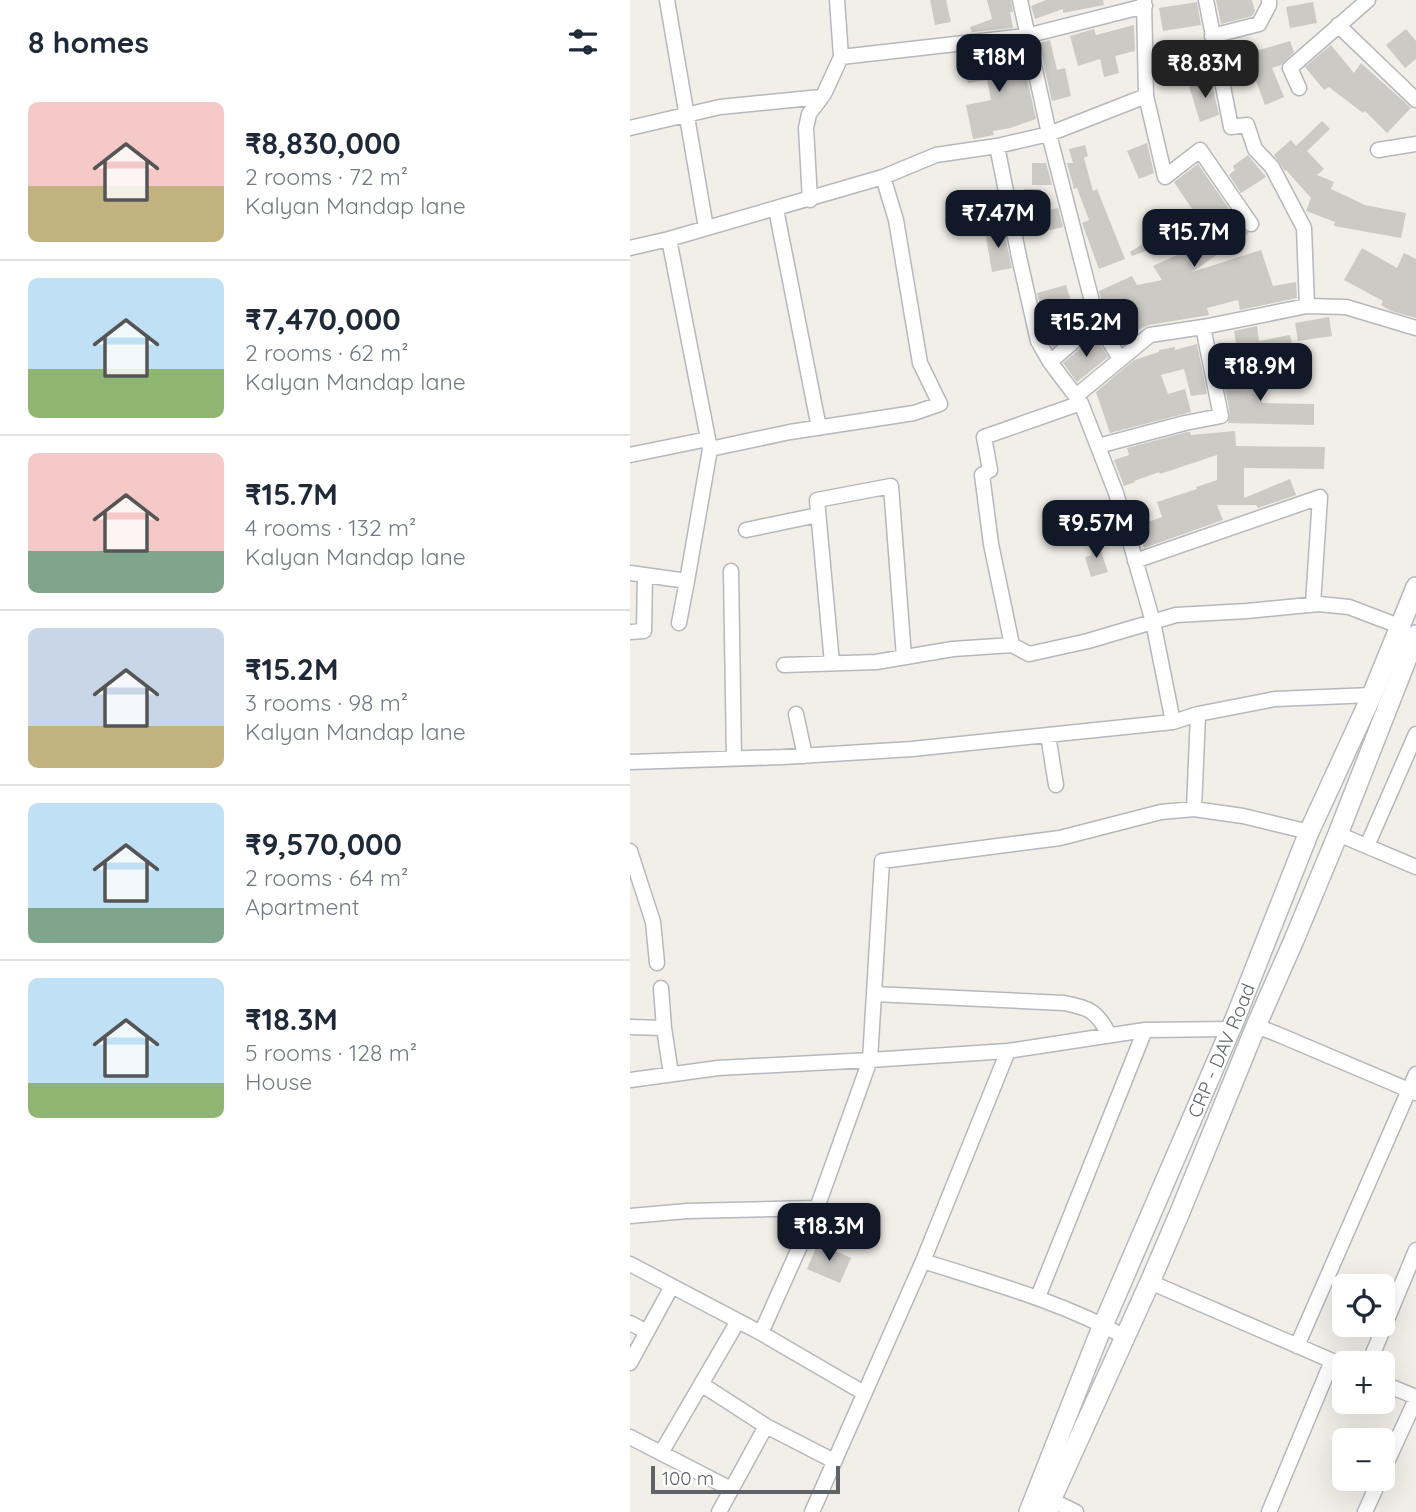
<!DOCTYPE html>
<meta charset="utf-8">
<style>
body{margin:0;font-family:Quicksand,sans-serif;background:#f2f2f3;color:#1f2937;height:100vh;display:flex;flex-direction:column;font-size:26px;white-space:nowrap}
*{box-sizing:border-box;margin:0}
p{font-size:23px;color:#747a83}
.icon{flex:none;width:38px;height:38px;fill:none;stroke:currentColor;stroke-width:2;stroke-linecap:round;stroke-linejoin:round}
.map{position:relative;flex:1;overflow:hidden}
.drawer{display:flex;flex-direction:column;background:#fff;width:630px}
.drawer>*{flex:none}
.buttons{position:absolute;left:702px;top:1274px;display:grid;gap:14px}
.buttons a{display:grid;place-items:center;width:63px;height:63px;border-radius:10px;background:#fff;box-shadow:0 7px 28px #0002;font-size:35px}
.scale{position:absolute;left:21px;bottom:18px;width:189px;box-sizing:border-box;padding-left:7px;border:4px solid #5f6368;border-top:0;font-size:19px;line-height:24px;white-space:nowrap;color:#5f6368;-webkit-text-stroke:5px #fff;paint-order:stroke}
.price{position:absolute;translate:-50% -60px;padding:0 16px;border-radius:14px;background:#111827;color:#fff;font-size:23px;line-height:46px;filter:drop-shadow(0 2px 4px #0008)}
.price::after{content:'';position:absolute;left:50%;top:42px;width:21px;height:16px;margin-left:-10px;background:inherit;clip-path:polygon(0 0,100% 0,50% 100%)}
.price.active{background:#222;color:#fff}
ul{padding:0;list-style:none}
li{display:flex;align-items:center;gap:21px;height:175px;padding:0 28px}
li+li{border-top:2px solid #e0e1e3}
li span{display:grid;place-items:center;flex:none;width:196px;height:140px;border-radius:10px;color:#555}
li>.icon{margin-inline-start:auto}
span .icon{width:84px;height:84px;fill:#fffc;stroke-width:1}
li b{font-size:30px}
h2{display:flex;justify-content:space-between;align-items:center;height:84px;padding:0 28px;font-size:30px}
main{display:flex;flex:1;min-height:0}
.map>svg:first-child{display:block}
</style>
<main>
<section class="drawer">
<h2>8 homes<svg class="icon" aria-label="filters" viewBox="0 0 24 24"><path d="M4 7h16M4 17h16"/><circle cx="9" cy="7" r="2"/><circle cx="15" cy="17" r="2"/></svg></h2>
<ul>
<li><span style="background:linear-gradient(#f6c9c9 60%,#c2b280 0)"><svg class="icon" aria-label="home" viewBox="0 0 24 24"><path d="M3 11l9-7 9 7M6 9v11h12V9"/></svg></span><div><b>₹8,830,000</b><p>2 rooms · 72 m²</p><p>Kalyan Mandap lane</p></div></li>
<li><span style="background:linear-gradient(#bfe0f5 65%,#8fb573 0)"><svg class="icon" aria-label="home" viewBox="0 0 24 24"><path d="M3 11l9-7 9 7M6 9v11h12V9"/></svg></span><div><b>₹7,470,000</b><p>2 rooms · 62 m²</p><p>Kalyan Mandap lane</p></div></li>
<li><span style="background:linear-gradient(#f6c9c9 70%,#7fa58c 0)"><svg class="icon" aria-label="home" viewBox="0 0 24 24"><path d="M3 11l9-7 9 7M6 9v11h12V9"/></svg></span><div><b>₹15.7M</b><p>4 rooms · 132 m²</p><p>Kalyan Mandap lane</p></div></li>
<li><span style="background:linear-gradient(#c9d6e8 70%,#c2b280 0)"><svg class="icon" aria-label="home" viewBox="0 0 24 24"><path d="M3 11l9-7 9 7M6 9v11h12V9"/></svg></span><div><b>₹15.2M</b><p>3 rooms · 98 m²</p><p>Kalyan Mandap lane</p></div></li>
<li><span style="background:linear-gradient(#bfe0f5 75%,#7fa58c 0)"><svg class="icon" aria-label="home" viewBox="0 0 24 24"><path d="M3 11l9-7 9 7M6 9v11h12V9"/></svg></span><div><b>₹9,570,000</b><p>2 rooms · 64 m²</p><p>Apartment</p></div></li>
<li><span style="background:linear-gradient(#bfe0f5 75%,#8fb573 0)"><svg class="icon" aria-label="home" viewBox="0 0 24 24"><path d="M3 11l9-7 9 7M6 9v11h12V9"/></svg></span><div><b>₹18.3M</b><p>5 rooms · 128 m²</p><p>House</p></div></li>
</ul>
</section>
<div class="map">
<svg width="786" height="1512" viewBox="0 0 786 1512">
<rect width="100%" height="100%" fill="#f1efe8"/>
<path fill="#cccac5" d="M 300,0 L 316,0 L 321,22 L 305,25 Z
M 357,0 L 381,0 L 383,12 L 380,12 L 383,28 L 342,32 L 340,27 L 362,19 Z
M 416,0 L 473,0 L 474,5 L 433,13 L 433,9 L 405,19 L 401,6 Z
M 586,0 L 622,0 L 625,11 L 622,16 L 591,24 Z
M 567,2 L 571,25 L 533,31 L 529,8 Z
M 683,2 L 687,23 L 660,28 L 656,7 Z
M 504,25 L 505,51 L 485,56 L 489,73 L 474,77 L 470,59 L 448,66 L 440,36 L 464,29 L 466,35 Z
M 776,29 L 786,41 L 786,59 L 775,68 L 756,45 Z
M 420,40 L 427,70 L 435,68 L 441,96 L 422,101 L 409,43 Z
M 660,41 L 664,52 L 651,65 L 642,68 L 654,97 L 635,105 L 616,54 Z
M 701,45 L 724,73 L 731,63 L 781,108 L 757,133 L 735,111 L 733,113 L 699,87 L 694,90 L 675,67 Z
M 391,52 L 406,119 L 380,128 L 363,131 L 364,135 L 343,139 L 336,105 L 361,100 L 357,80 L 338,83 L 333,58 L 361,53 L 361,58 Z
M 581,80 L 589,115 L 570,122 L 559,86 Z
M 692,121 L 700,129 L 677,151 L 694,169 L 687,175 L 704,182 L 701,189 L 735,205 L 776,213 L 771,238 L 704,226 L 705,222 L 676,211 L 681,198 L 656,170 L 655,171 L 644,155 L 661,140 L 666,146 Z
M 517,143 L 524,173 L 509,179 L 497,151 Z
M 455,145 L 458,156 L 454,158 L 463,191 L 467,189 L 495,259 L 469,269 L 452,223 L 459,220 L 447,188 L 444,189 L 437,163 L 443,163 L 439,149 Z
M 618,155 L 636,177 L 611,193 L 599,175 L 605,170 L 603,166 Z
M 402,163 L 416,163 L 422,185 L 402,185 Z
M 568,164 L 613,229 L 619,233 L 562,272 L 631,250 L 643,286 L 666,282 L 667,298 L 610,310 L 608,300 L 577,308 L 579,315 L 519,325 L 488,338 L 476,317 L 469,291 L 502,276 L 507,285 L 532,280 L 523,266 L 549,254 L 543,241 L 502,256 L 500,252 L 531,232 L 529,229 L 540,222 L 547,232 L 568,218 L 544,182 Z
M 394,189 L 411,189 L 411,212 L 428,208 L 433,227 L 395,236 L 391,218 L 394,218 Z
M 373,227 L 382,268 L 362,272 L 355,231 Z
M 732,248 L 767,268 L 774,253 L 786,259 L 786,318 L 761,311 L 751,305 L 753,301 L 714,280 Z
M 436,285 L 443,308 L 453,303 L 456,318 L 423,347 L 417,337 L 413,320 L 414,320 L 407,293 Z
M 699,317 L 702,336 L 668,341 L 665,323 Z
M 627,326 L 629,341 L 660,335 L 664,354 L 638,359 L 637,351 L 608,356 L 604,331 Z
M 465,336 L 478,357 L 447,382 L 433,363 Z
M 567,344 L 577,394 L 561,396 L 554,369 L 531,375 L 538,394 L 555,389 L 561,412 L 480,433 L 466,392 L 504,360 L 529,352 L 529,350 L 545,347 L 545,350 Z
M 612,363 L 617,378 L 624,376 L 633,403 L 684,404 L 684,425 L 598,423 L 600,414 L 592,370 Z
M 605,431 L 606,446 L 695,447 L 694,469 L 614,468 L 614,498 L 660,479 L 666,495 L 628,508 L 626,505 L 587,505 L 593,520 L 514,548 L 507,526 L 532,517 L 527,502 L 567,489 L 566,487 L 587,480 L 587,455 L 530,474 L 529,472 L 504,481 L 505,482 L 494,486 L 484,460 L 499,455 L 497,448 L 557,432 L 560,432 L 561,435 Z
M 467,539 L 478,572 L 461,577 L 455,557 L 462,555 L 458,543 Z
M 188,1243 L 221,1258 L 210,1283 L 177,1269 Z"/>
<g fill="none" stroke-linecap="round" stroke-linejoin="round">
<defs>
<path id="street" d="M 37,0 L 76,228
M 207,0 L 211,57 L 396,36 L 515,6
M 576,0 L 601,127 L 617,125 L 625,149 L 642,167 L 674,228 L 677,306
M 708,25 L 786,100
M 582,36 L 629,24 L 639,5 L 639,0
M 669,88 L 660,68 L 738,0
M 516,96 L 535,177 L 570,150 L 621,224
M 0,128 L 90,107 L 191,97
M 367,146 L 419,134 L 390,0
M 748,150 L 786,144
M 180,200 L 176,128 L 179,114 L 194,94 L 211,57
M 146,209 L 189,428
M 0,248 L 39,239 L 253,177
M 467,321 L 490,359
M 420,362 L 467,321 L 419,134 L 516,96 L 514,0
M 446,396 L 520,335 L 573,327 L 677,306 L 716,307 L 786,328
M 468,446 L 555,423 L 591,416 L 573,327
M 80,449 L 160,432 L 284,413 L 310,404 L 290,363 L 266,220 L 253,177 L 306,155 L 367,146 L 389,257 L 408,341 L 420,362 L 451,403 L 486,493 L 523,622 L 543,722
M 0,455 L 78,439
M 116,530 L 188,515
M 505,561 L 690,497 L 683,604
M 101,571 L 104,758
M 0,573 L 57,581 L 80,449 L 39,239
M 49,623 L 57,581
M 0,632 L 14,631 L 15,575
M 382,645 L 361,544 L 352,475 L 360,470 L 354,437 L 451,403
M 202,663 L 187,500 L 261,486 L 274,657
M 154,665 L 246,662 L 323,649 L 382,645 L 399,654 L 458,641 L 546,615 L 617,611 L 689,604 L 719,607 L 769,626
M 166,714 L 175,756
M 418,735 L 426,785
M 0,762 L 153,757 L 282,749 L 543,722 L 568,714 L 645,699 L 742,695
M 564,809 L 568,714
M 708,834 L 786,867
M 737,846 L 786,734
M 0,851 L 23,922 L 27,963
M 31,988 L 34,1028 L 41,1074
M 244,994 L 434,1003 C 463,1009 465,1011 480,1035
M 626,1026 L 647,1034 L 786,1093
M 0,1027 L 34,1028
M 378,1051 L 515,1030 L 600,1029
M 0,1080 L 88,1068 L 240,1060 L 252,861 L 430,838 L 531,812 L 564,809 L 613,816 L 679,832
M 0,1216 L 57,1211 L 187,1208
M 0,1264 L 131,1333 L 187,1208 L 240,1060 L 378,1051 L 293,1261
M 520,1282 L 714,1366
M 408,1297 L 515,1030
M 0,1323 L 17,1332
M 131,1333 L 234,1393
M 667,1346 L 786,1074
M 0,1363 L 42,1286
M 739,1363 L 786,1250
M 752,1383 L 786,1397
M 71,1384 L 136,1426
M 0,1437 L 31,1453 L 108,1321
M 31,1453 L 101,1489
M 752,1473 L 786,1399
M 421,1500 L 446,1512
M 89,1512 L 136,1426 L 204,1461
M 182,1512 L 293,1261 C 362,1283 432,1302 495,1337
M 639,1512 L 702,1361
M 735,1512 L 750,1479"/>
<g id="secondary">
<path id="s1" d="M 399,1512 L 468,1337 L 605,1019 L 679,832 L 742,695 L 786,587"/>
<path d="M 418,1512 L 421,1500 L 520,1282 L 550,1212 L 626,1026 L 664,940 L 708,834 L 786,635"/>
</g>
</defs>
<use href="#street" stroke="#b5b8bc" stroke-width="17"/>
<use href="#secondary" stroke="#b6babf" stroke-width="22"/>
<use href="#street" stroke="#fff" stroke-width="14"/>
<use href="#secondary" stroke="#fff" stroke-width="19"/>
</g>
<g text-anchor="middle" stroke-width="7" stroke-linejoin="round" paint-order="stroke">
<g font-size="19" fill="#5f6368" stroke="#fff">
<text dy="7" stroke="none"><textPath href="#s1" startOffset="500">CRP - DAV Road</textPath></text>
</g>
</g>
</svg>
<div class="buttons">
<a><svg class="icon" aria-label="locate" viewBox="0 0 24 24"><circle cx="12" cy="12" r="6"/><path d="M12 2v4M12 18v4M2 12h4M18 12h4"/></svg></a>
<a>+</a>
<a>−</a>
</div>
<div class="scale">100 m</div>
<b class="price" style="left:369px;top:94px">₹18M</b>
<b class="price active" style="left:575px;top:100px">₹8.83M</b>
<b class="price" style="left:368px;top:250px">₹7.47M</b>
<b class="price" style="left:564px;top:269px">₹15.7M</b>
<b class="price" style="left:456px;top:359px">₹15.2M</b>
<b class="price" style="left:630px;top:403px">₹18.9M</b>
<b class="price" style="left:466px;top:560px">₹9.57M</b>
<b class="price" style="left:199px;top:1263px">₹18.3M</b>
</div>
</main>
